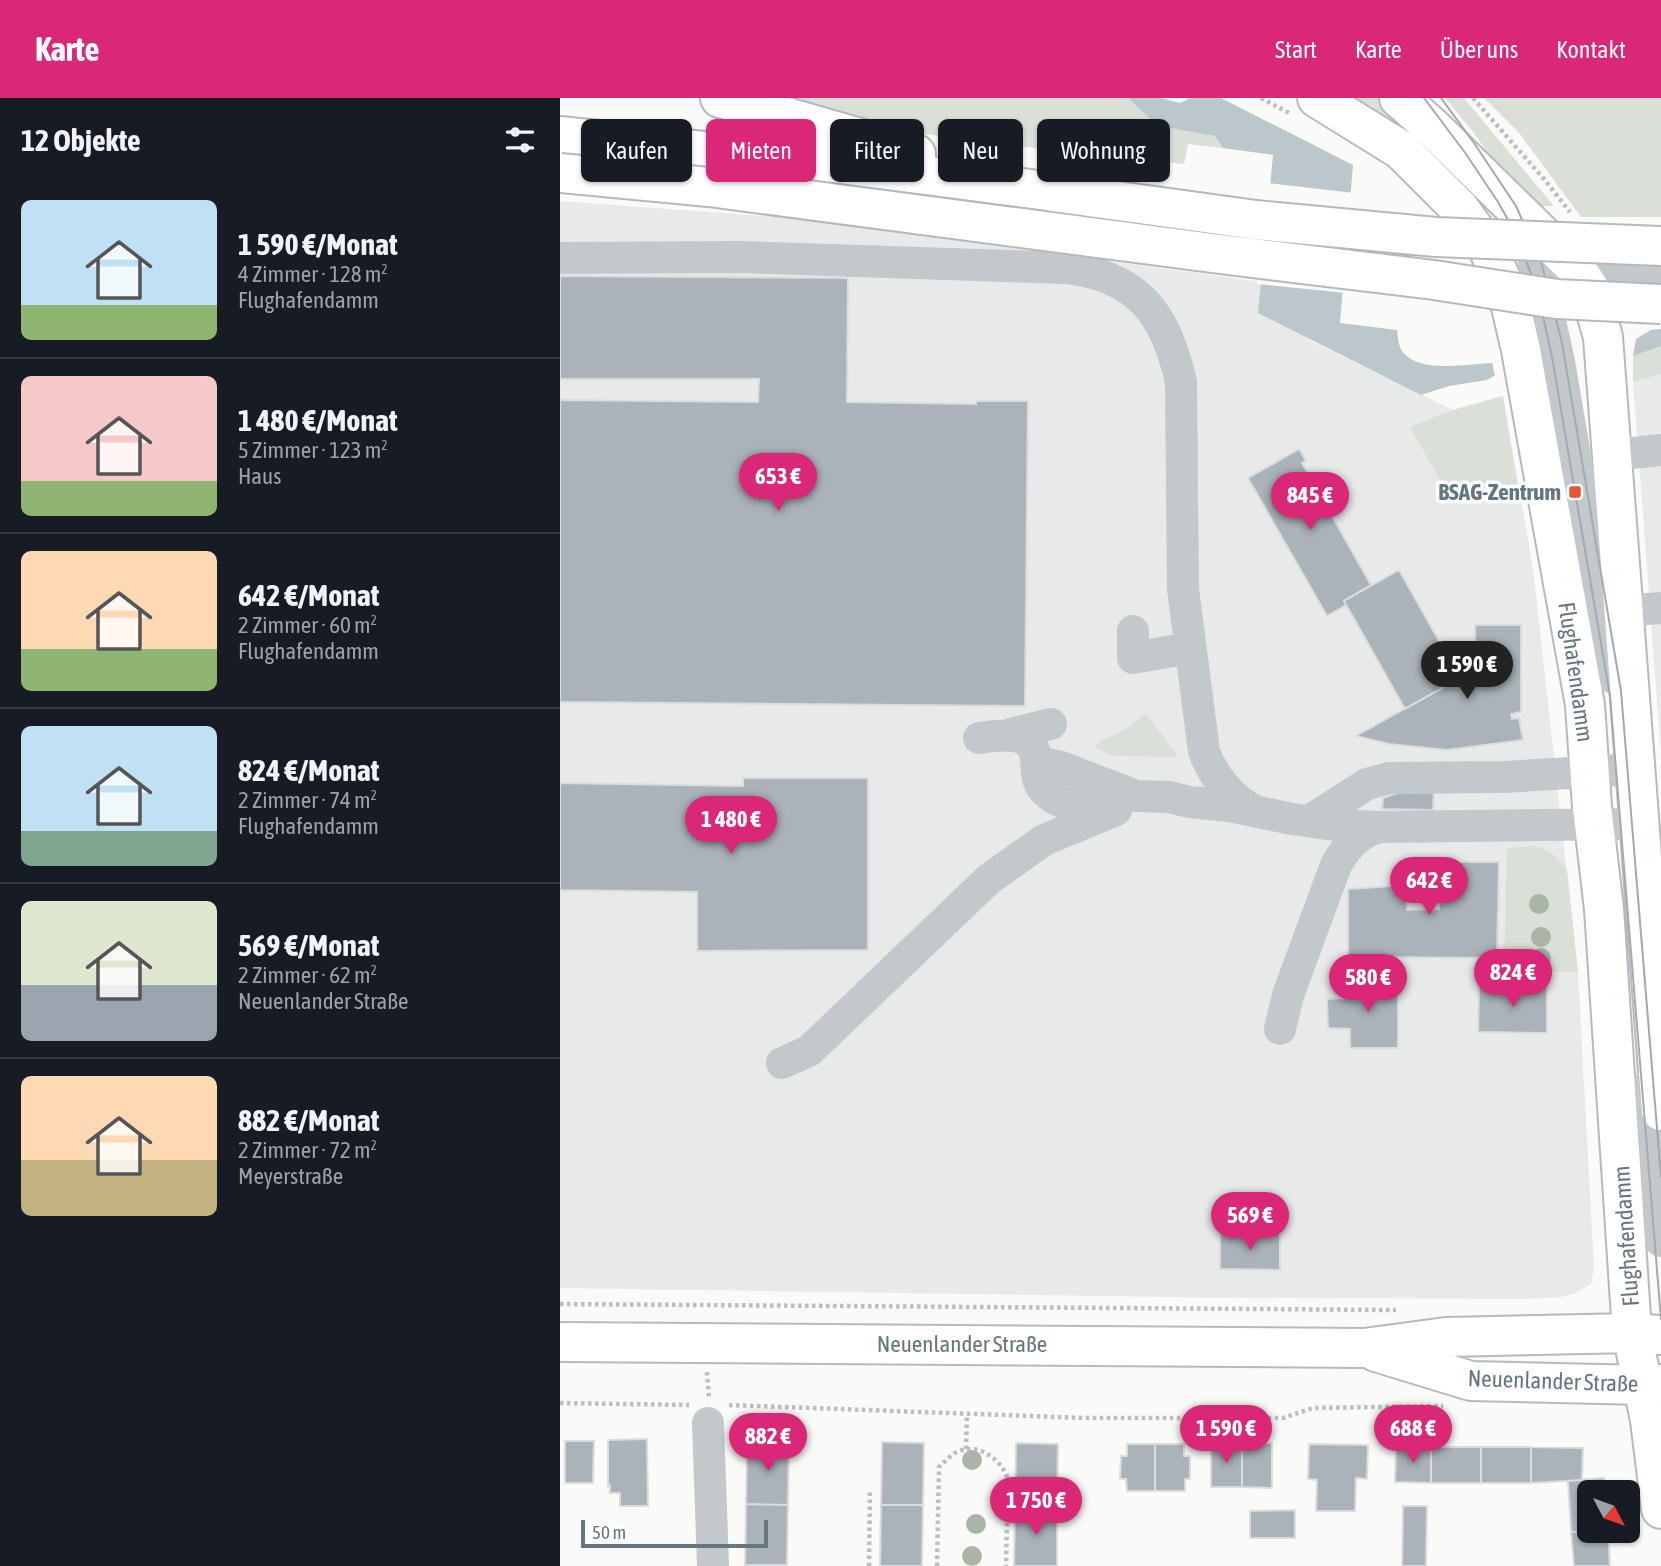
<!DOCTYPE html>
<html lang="de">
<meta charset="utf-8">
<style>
body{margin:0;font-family:"Asap Condensed",sans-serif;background:#242831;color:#f1f3f6;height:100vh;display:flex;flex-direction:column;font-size:26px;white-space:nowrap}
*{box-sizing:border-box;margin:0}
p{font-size:23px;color:#9ea1a6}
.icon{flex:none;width:38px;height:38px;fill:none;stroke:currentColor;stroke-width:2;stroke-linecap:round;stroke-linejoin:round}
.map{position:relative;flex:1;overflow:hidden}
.drawer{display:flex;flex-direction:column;background:#171b24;width:560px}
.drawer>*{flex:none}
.guide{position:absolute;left:21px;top:21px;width:665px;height:63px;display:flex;gap:14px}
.needle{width:46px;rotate:131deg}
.tools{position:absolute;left:1017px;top:1382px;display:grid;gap:14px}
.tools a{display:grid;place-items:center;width:63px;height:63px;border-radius:10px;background:#171b24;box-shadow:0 2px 5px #0004;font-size:35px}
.scale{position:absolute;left:21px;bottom:18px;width:187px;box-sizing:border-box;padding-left:7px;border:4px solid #657683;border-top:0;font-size:19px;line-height:24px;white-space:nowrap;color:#657683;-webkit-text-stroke:5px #fff;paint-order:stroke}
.price{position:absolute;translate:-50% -60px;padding:0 16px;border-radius:24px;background:#db2777;color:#fff;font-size:23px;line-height:46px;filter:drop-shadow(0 2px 4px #0008)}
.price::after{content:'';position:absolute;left:50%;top:42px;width:21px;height:16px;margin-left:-10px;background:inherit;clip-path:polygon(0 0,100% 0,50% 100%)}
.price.current{background:#222;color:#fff}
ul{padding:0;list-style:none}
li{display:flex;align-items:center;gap:21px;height:175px;padding:0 21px}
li+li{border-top:2px solid #363941}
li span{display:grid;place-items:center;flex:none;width:196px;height:140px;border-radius:10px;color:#555}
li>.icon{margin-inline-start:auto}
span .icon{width:84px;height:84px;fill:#fffc;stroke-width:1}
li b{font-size:30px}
h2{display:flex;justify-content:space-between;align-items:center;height:84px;padding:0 21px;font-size:30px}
.tag{padding:0 24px;border-radius:10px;background:#171b24;box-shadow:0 2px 5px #0004;font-size:24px;line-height:63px}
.tag.current{background:#db2777;color:#fff}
header{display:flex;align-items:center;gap:42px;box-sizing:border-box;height:98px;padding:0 35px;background:#db2777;color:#fff}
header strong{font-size:33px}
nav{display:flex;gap:38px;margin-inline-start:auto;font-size:24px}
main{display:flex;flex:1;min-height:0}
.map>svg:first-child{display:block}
</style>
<header>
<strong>Karte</strong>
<nav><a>Start</a><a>Karte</a><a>Über uns</a><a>Kontakt</a></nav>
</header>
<main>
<section class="drawer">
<h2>12 Objekte<svg class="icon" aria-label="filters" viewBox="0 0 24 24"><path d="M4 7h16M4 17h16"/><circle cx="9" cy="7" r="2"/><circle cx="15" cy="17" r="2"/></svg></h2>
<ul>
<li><span style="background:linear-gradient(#bfe0f5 75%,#8fb573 0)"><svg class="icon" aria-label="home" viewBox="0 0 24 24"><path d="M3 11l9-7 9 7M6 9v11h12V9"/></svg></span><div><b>1 590 €/Monat</b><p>4 Zimmer · 128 m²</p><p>Flughafendamm</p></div></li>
<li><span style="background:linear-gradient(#f6c9c9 75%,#8fb573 0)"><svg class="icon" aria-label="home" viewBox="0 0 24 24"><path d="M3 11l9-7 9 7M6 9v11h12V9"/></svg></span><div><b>1 480 €/Monat</b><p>5 Zimmer · 123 m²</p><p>Haus</p></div></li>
<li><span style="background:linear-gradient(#ffd9b3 70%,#8fb573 0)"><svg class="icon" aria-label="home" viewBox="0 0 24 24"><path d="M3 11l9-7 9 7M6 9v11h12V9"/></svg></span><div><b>642 €/Monat</b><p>2 Zimmer · 60 m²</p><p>Flughafendamm</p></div></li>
<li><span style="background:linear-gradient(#bfe0f5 75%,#7fa58c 0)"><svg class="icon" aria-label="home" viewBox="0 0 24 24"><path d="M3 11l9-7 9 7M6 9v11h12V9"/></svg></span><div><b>824 €/Monat</b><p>2 Zimmer · 74 m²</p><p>Flughafendamm</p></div></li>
<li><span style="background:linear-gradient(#dfe7d0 60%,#9aa5b1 0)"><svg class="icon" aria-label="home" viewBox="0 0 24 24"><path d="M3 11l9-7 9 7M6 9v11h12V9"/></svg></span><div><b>569 €/Monat</b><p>2 Zimmer · 62 m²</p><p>Neuenlander Straße</p></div></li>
<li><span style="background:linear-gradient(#ffd9b3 60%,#c2b280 0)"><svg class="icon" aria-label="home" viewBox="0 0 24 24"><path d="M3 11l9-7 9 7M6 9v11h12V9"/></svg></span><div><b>882 €/Monat</b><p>2 Zimmer · 72 m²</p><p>Meyerstraße</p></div></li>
</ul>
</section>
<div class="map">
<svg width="1101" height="1468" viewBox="0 0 1101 1468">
<rect width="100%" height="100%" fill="#fafaf8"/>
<path fill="#e8e9e9" d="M 0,103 L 231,120 L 725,187 L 751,243 L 893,312 L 943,298 L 973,470 L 1018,874 L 1034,1170 L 1031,1186 L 1016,1195 L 1002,1199 L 966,1201 L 674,1200 L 0,1190 Z
M 1101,274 L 1101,656 L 1073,284 Z"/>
<path fill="#dadfd7" d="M 213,0 L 568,0 L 590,21 L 655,38 L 663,50 L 628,46 L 624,66 L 427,45 L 303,27 Z
M 782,0 L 819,0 L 923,97 L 917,101 L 885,67 L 858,44 Z
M 885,0 L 904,0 L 994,108 L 973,108 L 946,82 L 914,35 Z
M 924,0 L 1101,0 L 1101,119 L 1021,119 L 960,36 Z
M 1101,248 L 1101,276 L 1073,284 L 1073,258 Z
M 943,298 L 958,391 L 932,407 L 920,389 L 894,407 L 850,329 L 893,312 Z
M 586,616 L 616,655 L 615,659 L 552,658 L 535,650 L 538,644 L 565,632 Z
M 975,748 C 991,753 998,758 1007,772 L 1018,874 L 944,874 L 947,750 Z"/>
<path fill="#bbc7cb" d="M 568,0 L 601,0 L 620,5 L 630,0 L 661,0 L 793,67 L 780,225 L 837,232 C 838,238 838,247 842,253 C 859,276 905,266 932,265 L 935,277 L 927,282 L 889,288 L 861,297 L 698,215 L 713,57 L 663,50 L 655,38 L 605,29 L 590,21 Z
M 1101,231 L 1101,248 L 1073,258 L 1076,241 L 1091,232 Z"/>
<path fill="#fafaf8" d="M 707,85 L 794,95 L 786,195 L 697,186 Z"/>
<path fill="#aab3b9" stroke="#dcdcda" stroke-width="2" d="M 0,178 L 288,180 L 287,304 L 416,306 L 416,303 L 468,303 L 465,608 L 0,604 L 0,302 L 198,304 L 199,281 L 0,281 Z
M 739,351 L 746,363 L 742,365 L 811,487 L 784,503 L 786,507 L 767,518 L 688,380 Z
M 839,472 L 900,580 L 845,611 L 784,503 Z
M 915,527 L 961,527 L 961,614 L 951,616 L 952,621 L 959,620 L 963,642 L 887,652 L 829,646 L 796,638 L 900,580 L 916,568 Z
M 183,680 L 308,680 L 308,852 L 137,853 L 137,794 L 0,792 L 0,685 L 183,688 Z
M 874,694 L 873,712 L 822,711 L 823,700 L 837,695 Z
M 879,764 L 939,764 L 937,860 L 788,859 L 788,791 L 847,787 L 847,812 L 879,811 Z
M 788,883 L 838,883 L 838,950 L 790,950 L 790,931 L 768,930 L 767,901 L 787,900 Z
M 919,886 L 987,887 L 987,935 L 918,934 Z
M 660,1135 L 720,1136 L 720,1172 L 660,1171 Z
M 87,1341 L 88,1408 L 60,1408 L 60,1395 L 50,1395 L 50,1387 L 48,1388 L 48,1342 Z
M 5,1343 L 34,1343 L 33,1385 L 5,1385 Z
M 187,1343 L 229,1343 L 228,1407 L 186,1406 Z
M 322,1344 L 364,1345 L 363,1407 L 321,1407 Z
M 456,1345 L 498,1346 L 497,1409 L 455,1409 Z
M 651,1345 L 682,1346 L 682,1389 L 651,1389 Z
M 712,1345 L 712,1390 L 682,1389 L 682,1346 Z
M 567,1346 L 595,1346 L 595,1393 L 567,1393 L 566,1381 L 560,1381 L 561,1358 L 567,1358 Z
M 595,1346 L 624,1346 L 624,1358 L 630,1358 L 630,1381 L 625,1381 L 625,1393 L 595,1393 Z
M 749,1346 L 808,1347 L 807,1381 L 796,1380 L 795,1413 L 756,1413 L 757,1382 L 748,1381 Z
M 836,1349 L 871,1349 L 871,1385 L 835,1384 Z
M 871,1349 L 921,1349 L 921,1385 L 871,1385 Z
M 921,1349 L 971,1349 L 971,1385 L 921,1385 Z
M 971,1349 L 1023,1350 L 1022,1382 L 971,1385 Z
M 1044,1380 L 1045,1395 L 1029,1395 L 1029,1433 L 1011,1434 L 1008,1383 Z
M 186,1406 L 228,1407 L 227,1467 L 185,1467 Z
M 321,1407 L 363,1407 L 362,1468 L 320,1468 Z
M 843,1408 L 867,1408 L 866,1468 L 842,1468 Z
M 455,1409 L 497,1409 L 497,1468 L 454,1468 Z
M 735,1412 L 735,1440 L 690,1440 L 690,1413 Z
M 1029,1433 L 1048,1433 L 1050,1468 L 1014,1468 L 1011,1434 Z"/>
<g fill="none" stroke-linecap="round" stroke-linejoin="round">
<defs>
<path id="major" d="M 757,0 L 841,52 L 899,110 L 928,150 L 949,200 L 961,252 L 1025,607 L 1032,709 L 1044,811 L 1072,1235 L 1090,1322 L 1101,1411
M 839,0 L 872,29 L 1015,169 L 1029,190 L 1043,239 L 1101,1013
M 0,1244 L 804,1250 L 886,1239 L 1072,1235 L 1101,1237
M 816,1254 L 911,1283 L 1084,1287 L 1101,1286"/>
<path id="highway" d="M 160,0 L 356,56
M 0,38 L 317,71 L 493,94"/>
</defs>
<use href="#major" stroke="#b5babe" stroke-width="42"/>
<use href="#highway" stroke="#b4b9bd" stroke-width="42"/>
<path stroke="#bbbfc2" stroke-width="4.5" stroke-dasharray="3.5 3.5" stroke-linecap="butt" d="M 701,0 L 729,15
M 913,0 L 984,81 L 1010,114
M 0,1206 L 836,1212
M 147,1274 L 149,1300
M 0,1305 L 129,1307
M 169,1307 L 525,1320 L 723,1320 L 753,1310 L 883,1308
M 406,1351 L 407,1316
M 309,1468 L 310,1392
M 377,1468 L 379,1369 C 385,1364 390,1357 397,1354 C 418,1344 441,1361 448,1381 L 446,1468"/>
<path stroke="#c3c8cc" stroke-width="32" d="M 0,160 L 181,159 L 506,170 C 578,178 606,216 621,284 L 623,491 L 644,653 C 652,677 672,702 695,713
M 974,167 L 984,195 L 999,264 L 1053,580
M 995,168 L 1101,172
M 1052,357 L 1101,352
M 1065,513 L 1101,510
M 573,533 L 573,560 L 630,550
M 451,636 L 491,626
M 419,640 C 441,637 473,631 476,661 C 477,670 476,680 481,688 C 496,710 527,710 551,711
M 482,665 L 501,669 L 576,698 L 609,699 L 629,704 L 670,708 L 732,721 L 774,727 L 820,729 L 1080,726
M 749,723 L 807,686 L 829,680 L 944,679 L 1076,671
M 720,931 L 728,897 L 776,767 C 786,749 799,734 820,729
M 222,965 L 249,953 L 429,781 L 484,742 L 556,712
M 1088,988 L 1101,1143
M 148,1325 L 153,1468"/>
<use href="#major" stroke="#fff" stroke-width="38"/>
<use href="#highway" stroke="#fff" stroke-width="38"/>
<path stroke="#a2aab0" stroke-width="2" d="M 864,0 L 906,56 L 938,104 L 957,138 L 978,195 L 992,259 L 1050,598 L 1101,1221
M 881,0 L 914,45 L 956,108 L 982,167 L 1002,245 L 1061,593 L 1101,1079
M 769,163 L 824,160 L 887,152 L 928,150 L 1101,151"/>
<defs>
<path id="highway-bridge" d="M 0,75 L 149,89 L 652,155 L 874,182 L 997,201 L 1101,206
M 493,94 L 696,122 L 876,139 L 1101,148"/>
</defs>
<use href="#highway-bridge" stroke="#b4b9bd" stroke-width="42" stroke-linecap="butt"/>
<use href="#highway-bridge" stroke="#fff" stroke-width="38"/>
</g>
<g fill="#aab4a7">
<circle cx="979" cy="806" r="10"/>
<circle cx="981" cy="839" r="10"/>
<circle cx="981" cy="860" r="10"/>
<circle cx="412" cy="1362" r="10"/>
<circle cx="416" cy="1426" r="10"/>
<circle cx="412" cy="1458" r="10"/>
</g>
<rect fill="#e4572e" stroke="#fff" stroke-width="2.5" x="1008" y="387" width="14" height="14" rx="3.5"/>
<g text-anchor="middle" stroke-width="7" stroke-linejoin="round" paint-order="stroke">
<g font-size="23" font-weight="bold" fill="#657683" stroke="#fff" text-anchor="end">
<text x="1001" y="402">BSAG-Zentrum</text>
</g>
<g font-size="23" fill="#657683" stroke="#fff">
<text transform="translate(1016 574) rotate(82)" y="8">Flughafendamm</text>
<text transform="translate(1066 1138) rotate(-94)" y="8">Flughafendamm</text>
<text x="402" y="1254">Neuenlander Straße</text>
<text transform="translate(993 1283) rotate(2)" y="8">Neuenlander Straße</text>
</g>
</g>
</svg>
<div class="tools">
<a><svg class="needle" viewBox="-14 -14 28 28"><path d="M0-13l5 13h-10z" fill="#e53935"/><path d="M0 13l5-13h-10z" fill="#9ea1a6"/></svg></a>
</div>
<div class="scale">50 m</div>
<b class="price" style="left:218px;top:415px">653 €</b>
<b class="price" style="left:750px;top:434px">845 €</b>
<b class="price current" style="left:907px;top:603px">1 590 €</b>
<b class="price" style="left:171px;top:758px">1 480 €</b>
<b class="price" style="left:869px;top:819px">642 €</b>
<b class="price" style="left:953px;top:911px">824 €</b>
<b class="price" style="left:808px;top:916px">580 €</b>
<b class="price" style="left:690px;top:1154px">569 €</b>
<b class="price" style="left:666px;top:1367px">1 590 €</b>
<b class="price" style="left:853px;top:1367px">688 €</b>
<b class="price" style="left:208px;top:1375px">882 €</b>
<b class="price" style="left:476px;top:1439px">1 750 €</b>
<div class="guide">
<a class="tag">Kaufen</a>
<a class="tag current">Mieten</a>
<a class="tag">Filter</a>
<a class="tag">Neu</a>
<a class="tag">Wohnung</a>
</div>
</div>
</main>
